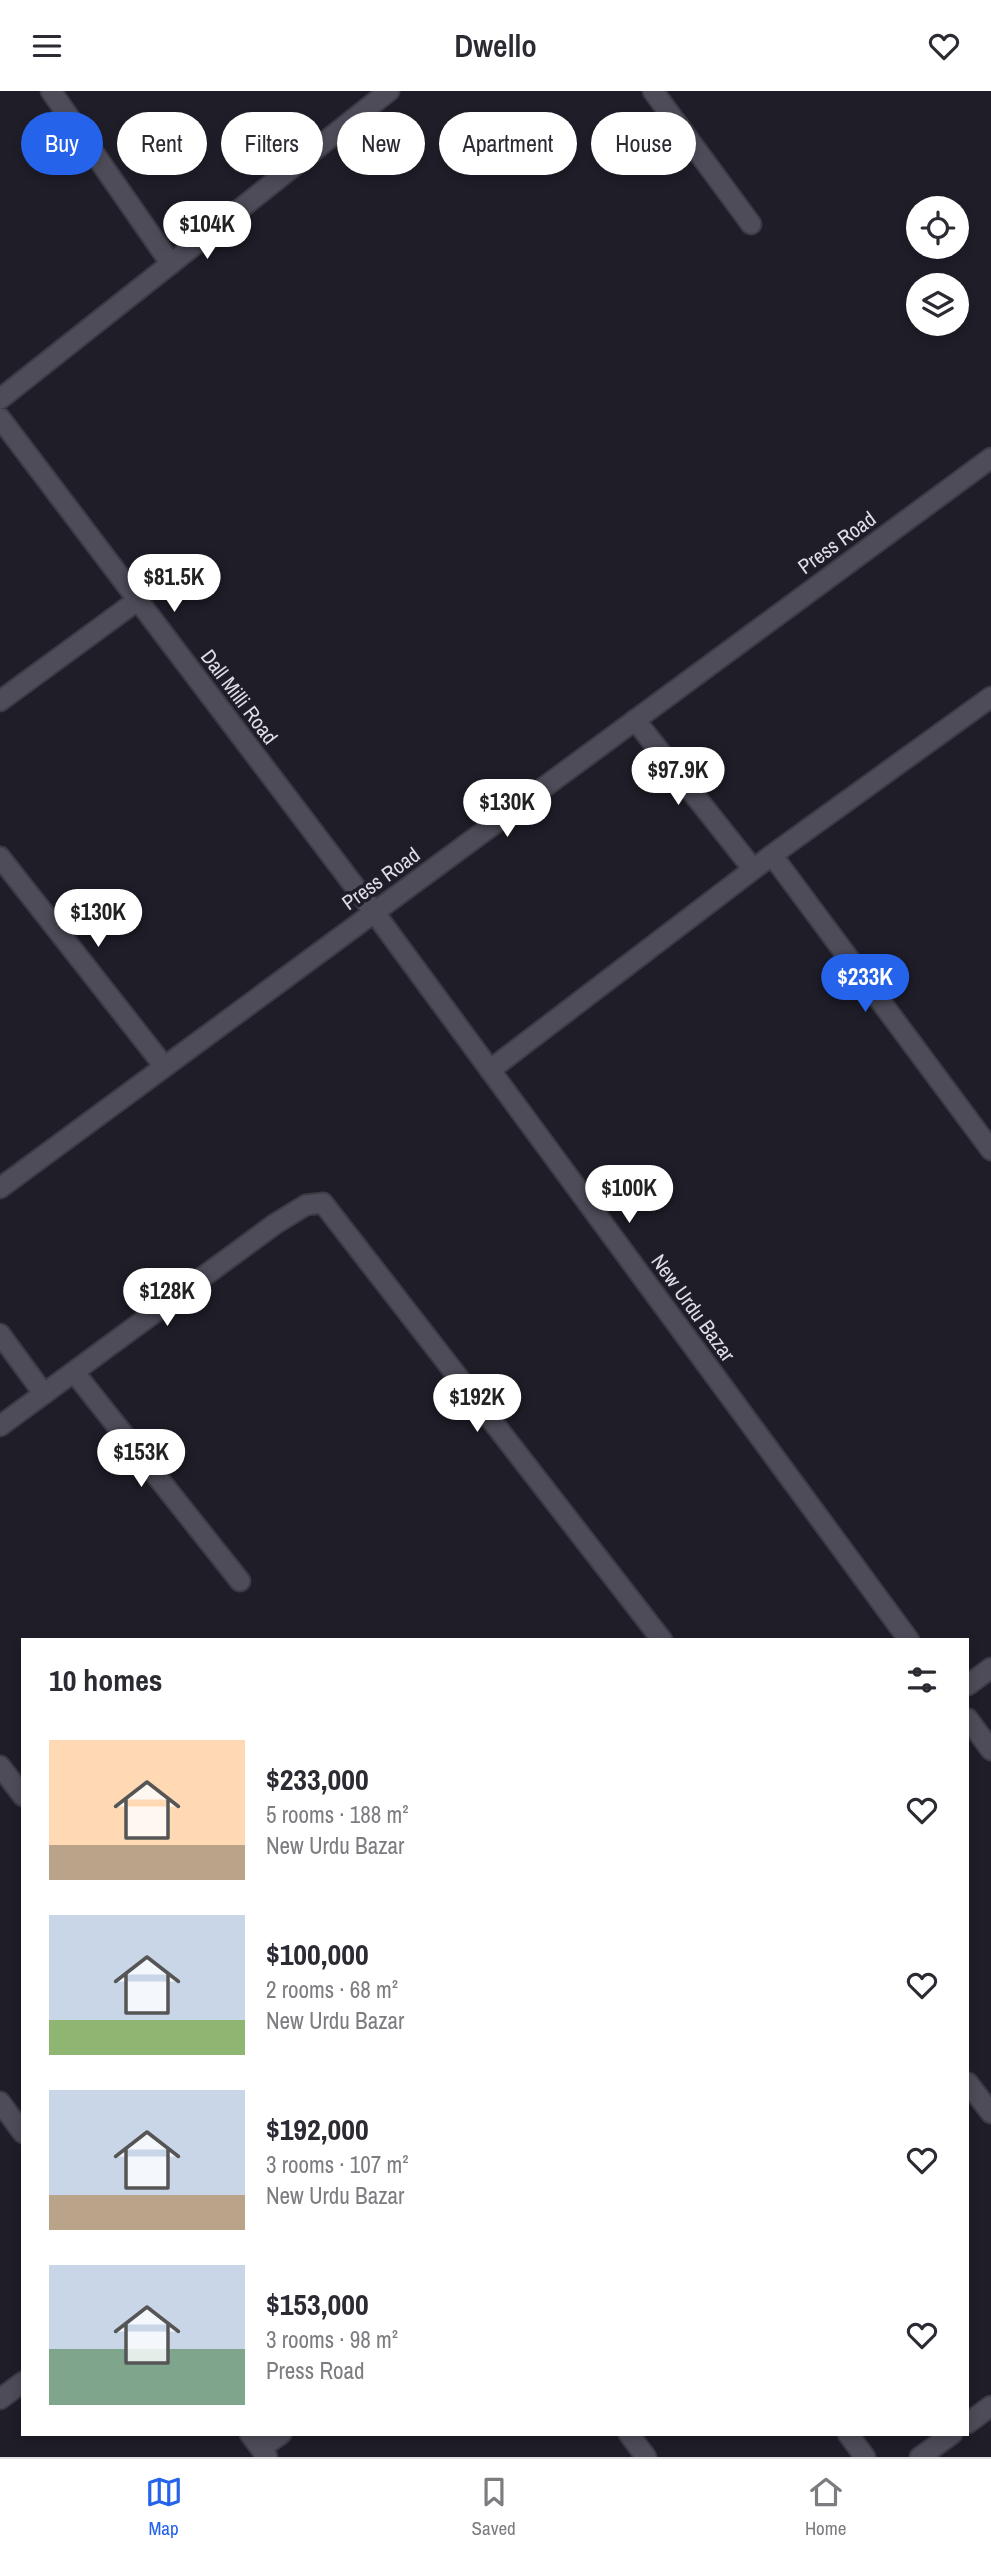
<!DOCTYPE html>
<meta charset="utf-8">
<style>
body{margin:0;font-family:"Archivo Narrow",sans-serif;background:#f7f7f7;color:#2b2b33;height:100vh;display:flex;flex-direction:column;font-size:26px;white-space:nowrap}
*{box-sizing:border-box;margin:0}
p{font-size:23px;color:#7c7c81}
.icon{flex:none;width:38px;height:38px;fill:none;stroke:currentColor;stroke-width:2;stroke-linecap:round;stroke-linejoin:round}
.map{position:relative;flex:1;overflow:hidden}
.drawer{position:absolute;left:21px;top:1547px;width:948px;height:798px;display:flex;flex-direction:column;background:#fff;border-radius:0px;box-shadow:0 4px 10px #0003}
.drawer>*{flex:none}
.hud{position:absolute;left:21px;top:21px;width:950px;height:63px;display:flex;gap:14px}
.fabs{position:absolute;left:906px;top:105px;display:grid;gap:14px}
.fabs a{display:grid;place-items:center;width:63px;height:63px;border-radius:50%;background:#fff;box-shadow:0 4px 10px #0003;font-size:35px}
.price{position:absolute;translate:-50% -60px;padding:0 16px;border-radius:24px;background:#fff;color:#222;font-size:23px;line-height:46px;filter:drop-shadow(0 2px 4px #0008)}
.price::after{content:'';position:absolute;left:50%;top:42px;width:21px;height:16px;margin-left:-10px;background:inherit;clip-path:polygon(0 0,100% 0,50% 100%)}
.price.selected{background:#2563eb;color:#fff}
ul{padding:0;list-style:none}
li{display:flex;align-items:center;gap:21px;height:175px;padding:0 28px}
li span{display:grid;place-items:center;flex:none;width:196px;height:140px;border-radius:0px;color:#555}
li>.icon{margin-inline-start:auto}
span .icon{width:84px;height:84px;fill:#fffc;stroke-width:1}
li b{font-size:30px}
h2{display:flex;justify-content:space-between;align-items:center;height:84px;padding:0 28px;font-size:30px}
.chip{padding:0 24px;border-radius:32px;background:#fff;box-shadow:0 4px 10px #0003;font-size:24px;line-height:63px}
.chip.selected{background:#2563eb;color:#fff}
header{display:flex;justify-content:space-between;align-items:center;height:91px;padding:0 28px;background:#fff;font-size:32px;font-weight:600}
.menu{display:flex;justify-content:space-around;align-items:center;height:98px;border-top:2px solid #e1e1e2;background:#fff;font-size:19px;color:#7c7c81}
.menu a{display:grid;justify-items:center;gap:4px}
.menu .selected{color:#2563eb}
.map>svg:first-child{display:block}
</style>
<header><svg class="icon" aria-label="menu" viewBox="0 0 24 24"><path d="M4 6h16M4 12h16M4 18h16"/></svg>Dwello<svg class="icon" aria-label="heart" viewBox="0 0 24 24"><path d="M12 20l-8-8c-3-5 5-10 8-4 3-6 11-1 8 4z"/></svg></header>
<div class="map">
<svg width="991" height="2366" viewBox="0 0 991 2366">
<rect width="100%" height="100%" fill="#1f1d28"/>
<g fill="none" stroke-linecap="round" stroke-linejoin="round">
<defs>
<path id="minor" d="M 51,0 L 171,173
M 653,0 L 751,133
M 0,308 L 389,0
M 0,610 L 138,509
M 635,629 L 753,778
M 772,764 L 991,1059
M 0,766 L 164,975
M 490,979 L 772,764 L 991,606
M 0,1243 L 44,1303
M 74,1281 L 240,1490
M 0,1335 L 275,1133 L 306,1114 L 323,1112 L 662,1549
M 0,1675 L 23,1705
M 968,1992 L 991,2022
M 968,2332 L 991,2315
M 629,2343 L 646,2366
M 848,2343 L 865,2366
M 261,2357 L 281,2343
M 920,2366 L 952,2343"/>
<path id="tertiary" d="M 0,327 L 374,821 L 909,1549
M 968,1594 L 991,1577
M 968,1628 L 991,1659
M 0,2308 L 23,2291"/>
<path id="secondary" d="M 0,1097 L 991,367
M 0,2011 L 23,2042
M 250,2343 L 267,2366"/>
</defs>
<use href="#minor" stroke="#3c3a43" stroke-width="23"/>
<use href="#tertiary" stroke="#3c3a43" stroke-width="23"/>
<use href="#secondary" stroke="#3c3a43" stroke-width="23"/>
<use href="#minor" stroke="#4e4c59" stroke-width="19"/>
<use href="#tertiary" stroke="#4e4c59" stroke-width="19"/>
<use href="#secondary" stroke="#4e4c59" stroke-width="19"/>
</g>
<g text-anchor="middle" stroke-width="7" stroke-linejoin="round" paint-order="stroke">
<g font-size="21" fill="#dddce4" stroke="#1f1d28">
<text transform="translate(837 452) rotate(-36)" y="7">Press Road</text>
<text transform="translate(239 606) rotate(53)" y="7">Dall Milli Road</text>
<text transform="translate(381 788) rotate(-36)" y="7">Press Road</text>
<text transform="translate(693 1217) rotate(54)" y="7">New Urdu Bazar</text>
</g>
</g>
</svg>
<div class="fabs">
<a><svg class="icon" aria-label="locate" viewBox="0 0 24 24"><circle cx="12" cy="12" r="6"/><path d="M12 2v4M12 18v4M2 12h4M18 12h4"/></svg></a>
<a><svg class="icon" aria-label="layers" viewBox="0 0 24 24"><path d="M12 4l9 5-9 5-9-5zM3 14l9 5 9-5"/></svg></a>
</div>
<b class="price" style="left:207px;top:170px">$104K</b>
<b class="price" style="left:174px;top:523px">$81.5K</b>
<b class="price" style="left:678px;top:716px">$97.9K</b>
<b class="price" style="left:507px;top:748px">$130K</b>
<b class="price" style="left:98px;top:858px">$130K</b>
<b class="price selected" style="left:865px;top:923px">$233K</b>
<b class="price" style="left:629px;top:1134px">$100K</b>
<b class="price" style="left:167px;top:1237px">$128K</b>
<b class="price" style="left:477px;top:1343px">$192K</b>
<b class="price" style="left:141px;top:1398px">$153K</b>
<div class="hud">
<a class="chip selected">Buy</a>
<a class="chip">Rent</a>
<a class="chip">Filters</a>
<a class="chip">New</a>
<a class="chip">Apartment</a>
<a class="chip">House</a>
</div>
<section class="drawer">
<h2>10 homes<svg class="icon" aria-label="filters" viewBox="0 0 24 24"><path d="M4 7h16M4 17h16"/><circle cx="9" cy="7" r="2"/><circle cx="15" cy="17" r="2"/></svg></h2>
<ul>
<li><span style="background:linear-gradient(#ffd9b3 75%,#b9a48a 0)"><svg class="icon" aria-label="home" viewBox="0 0 24 24"><path d="M3 11l9-7 9 7M6 9v11h12V9"/></svg></span><div><b>$233,000</b><p>5 rooms · 188 m²</p><p>New Urdu Bazar</p></div><svg class="icon" aria-label="heart" viewBox="0 0 24 24"><path d="M12 20l-8-8c-3-5 5-10 8-4 3-6 11-1 8 4z"/></svg></li>
<li><span style="background:linear-gradient(#c9d6e8 75%,#8fb573 0)"><svg class="icon" aria-label="home" viewBox="0 0 24 24"><path d="M3 11l9-7 9 7M6 9v11h12V9"/></svg></span><div><b>$100,000</b><p>2 rooms · 68 m²</p><p>New Urdu Bazar</p></div><svg class="icon" aria-label="heart" viewBox="0 0 24 24"><path d="M12 20l-8-8c-3-5 5-10 8-4 3-6 11-1 8 4z"/></svg></li>
<li><span style="background:linear-gradient(#c9d6e8 75%,#b9a48a 0)"><svg class="icon" aria-label="home" viewBox="0 0 24 24"><path d="M3 11l9-7 9 7M6 9v11h12V9"/></svg></span><div><b>$192,000</b><p>3 rooms · 107 m²</p><p>New Urdu Bazar</p></div><svg class="icon" aria-label="heart" viewBox="0 0 24 24"><path d="M12 20l-8-8c-3-5 5-10 8-4 3-6 11-1 8 4z"/></svg></li>
<li><span style="background:linear-gradient(#c9d6e8 60%,#7fa58c 0)"><svg class="icon" aria-label="home" viewBox="0 0 24 24"><path d="M3 11l9-7 9 7M6 9v11h12V9"/></svg></span><div><b>$153,000</b><p>3 rooms · 98 m²</p><p>Press Road</p></div><svg class="icon" aria-label="heart" viewBox="0 0 24 24"><path d="M12 20l-8-8c-3-5 5-10 8-4 3-6 11-1 8 4z"/></svg></li>
</ul>
</section>
</div>
<nav class="menu">
<a class="selected"><svg class="icon" aria-label="map" viewBox="0 0 24 24"><path d="M3 6l6-2 6 2 6-2v14l-6 2-6-2-6 2zM9 4v14M15 6v14"/></svg>Map</a>
<a><svg class="icon" aria-label="saved" viewBox="0 0 24 24"><path d="M7 4h10v16l-5-4-5 4z"/></svg>Saved</a>
<a><svg class="icon" aria-label="home" viewBox="0 0 24 24"><path d="M3 11l9-7 9 7M6 9v11h12V9"/></svg>Home</a>
</nav>
